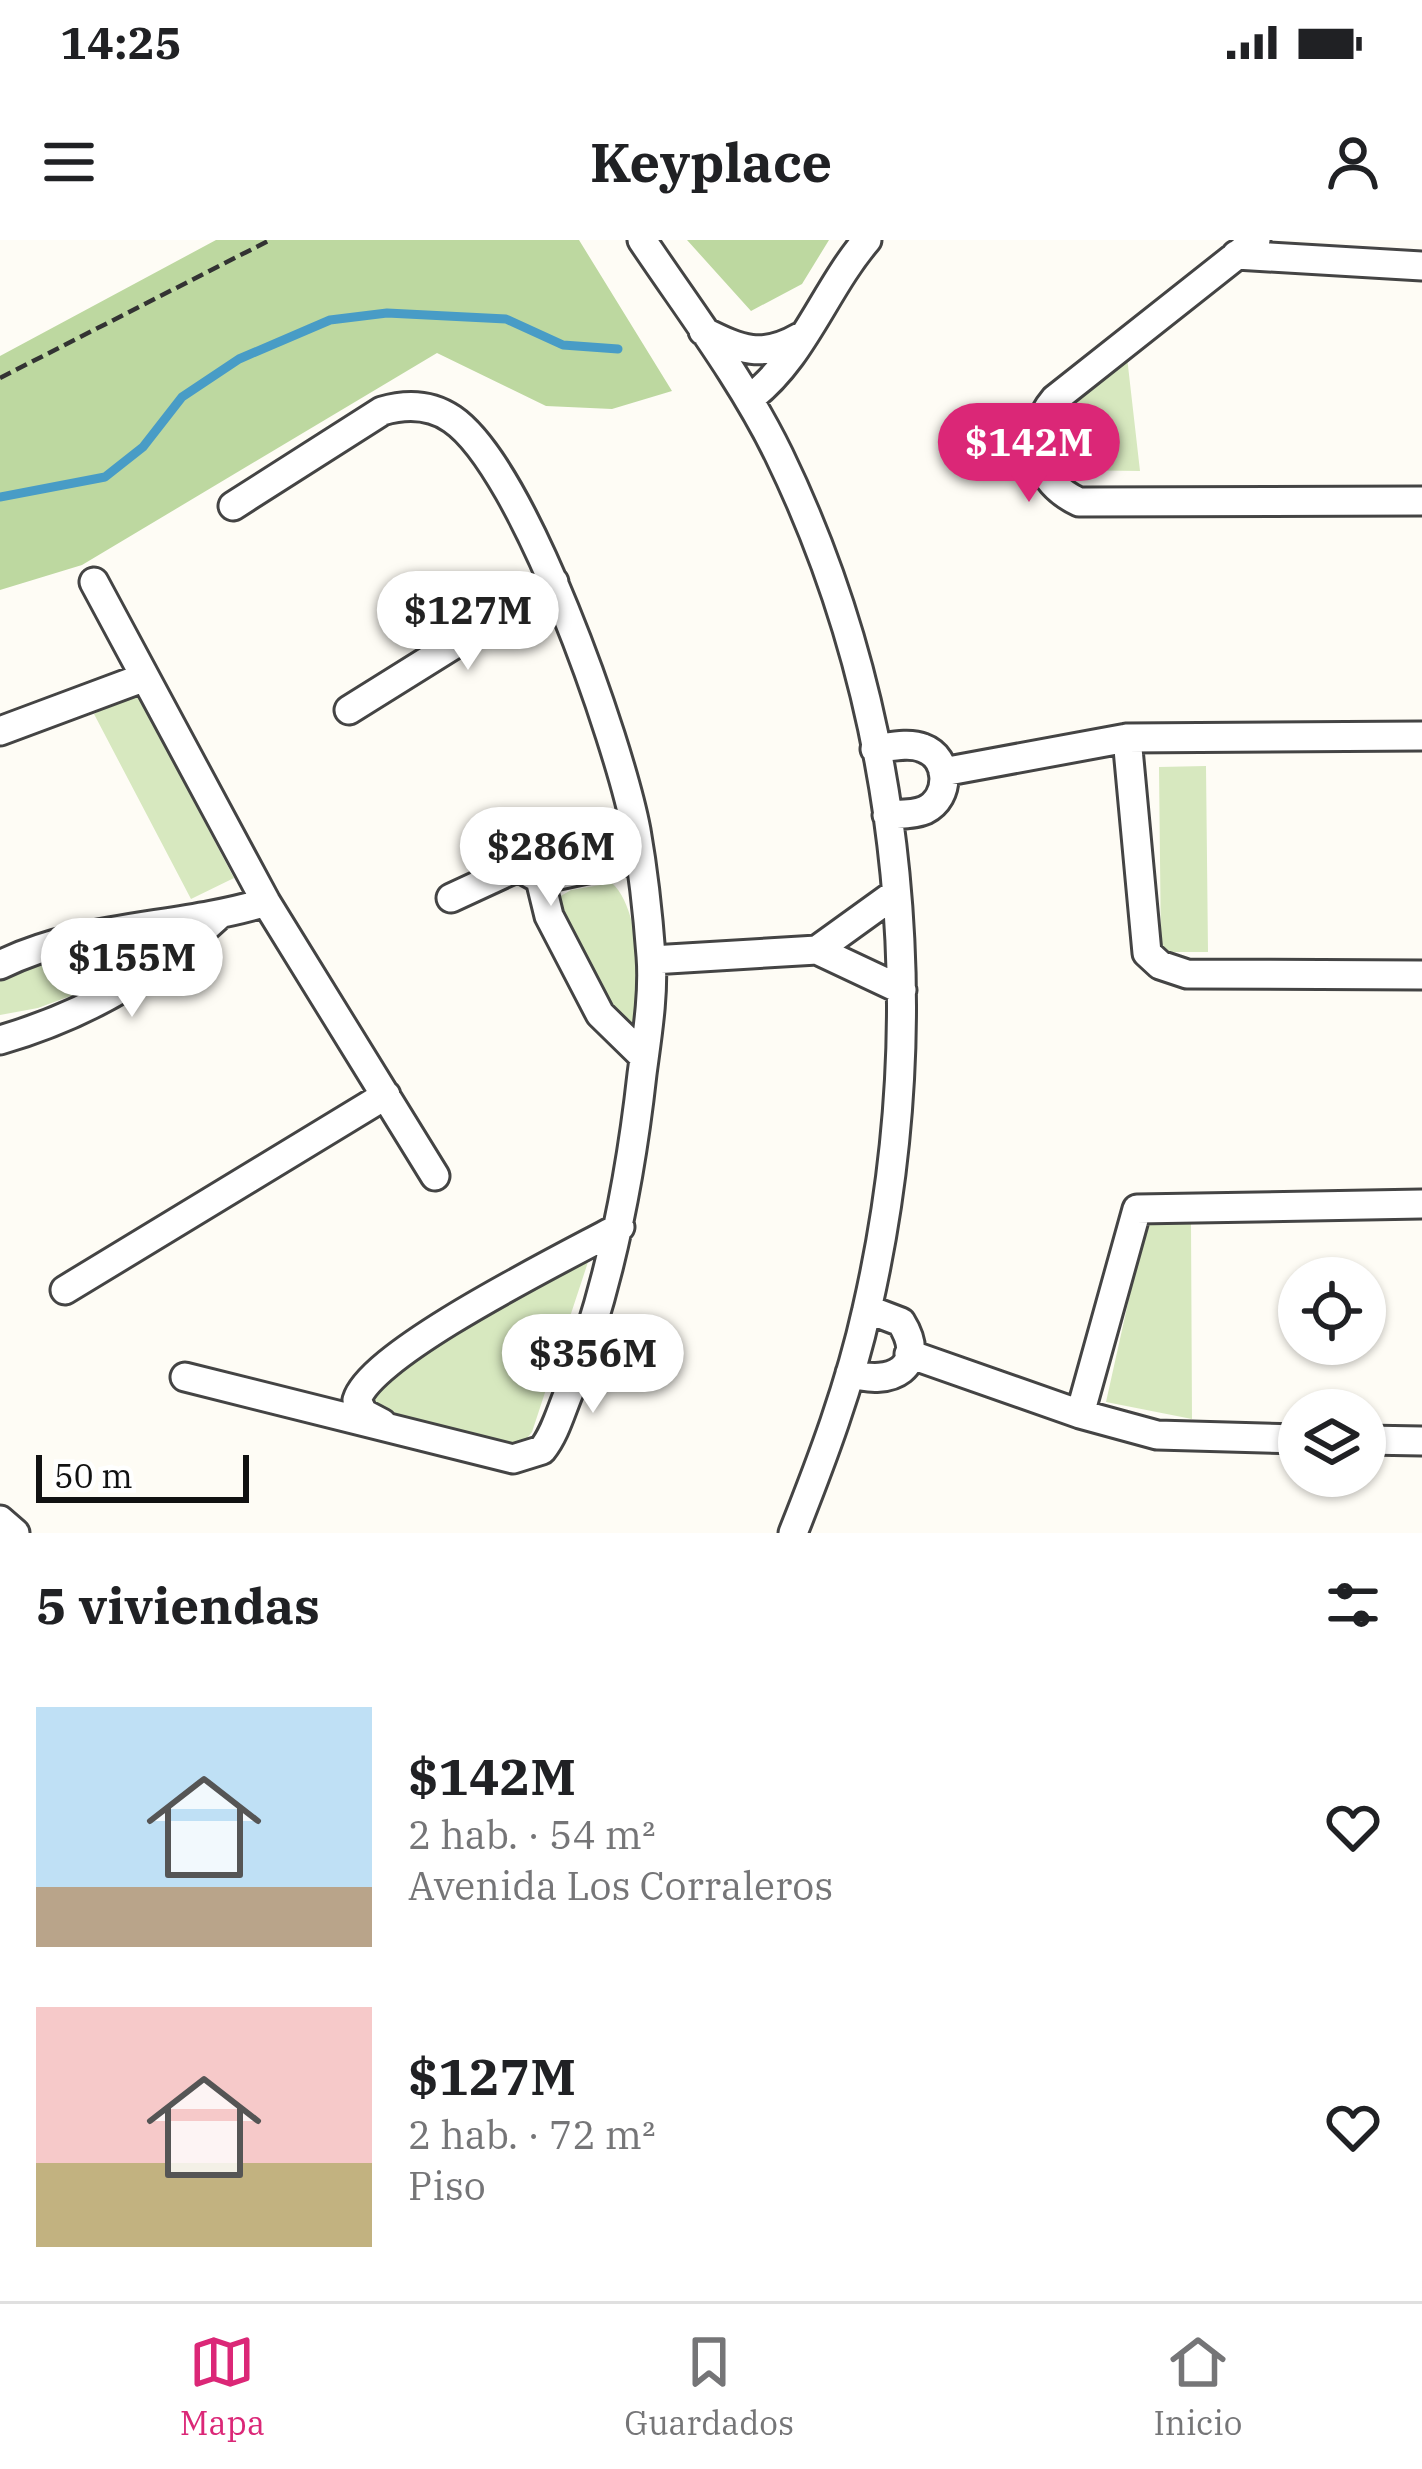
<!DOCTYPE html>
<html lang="es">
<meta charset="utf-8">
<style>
body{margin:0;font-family:"IBM Plex Serif",serif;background:#f2f2f2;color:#202124;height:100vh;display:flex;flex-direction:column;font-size:45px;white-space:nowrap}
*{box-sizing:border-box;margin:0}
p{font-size:39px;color:#757577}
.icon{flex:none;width:66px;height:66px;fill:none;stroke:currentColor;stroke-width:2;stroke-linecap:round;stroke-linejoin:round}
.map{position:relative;height:1293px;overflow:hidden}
.details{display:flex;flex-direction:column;background:#fff;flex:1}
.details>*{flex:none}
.controls{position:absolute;left:1278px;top:1017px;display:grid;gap:24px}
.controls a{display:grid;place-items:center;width:108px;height:108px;border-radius:50%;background:#fff;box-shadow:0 3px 9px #0004;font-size:60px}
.scale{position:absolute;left:36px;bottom:30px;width:213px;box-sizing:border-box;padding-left:12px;border:6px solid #111;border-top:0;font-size:33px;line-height:42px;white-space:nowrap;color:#111;-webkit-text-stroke:9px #fff;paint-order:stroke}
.price{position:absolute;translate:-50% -102px;padding:0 27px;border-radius:42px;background:#fff;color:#222;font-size:39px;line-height:78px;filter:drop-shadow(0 3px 6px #0008)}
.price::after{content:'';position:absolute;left:50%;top:72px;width:36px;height:27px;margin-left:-18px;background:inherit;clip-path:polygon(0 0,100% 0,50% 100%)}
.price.current{background:#db2777;color:#fff}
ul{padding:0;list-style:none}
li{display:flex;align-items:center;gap:36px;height:300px;padding:0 36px}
li span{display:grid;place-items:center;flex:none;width:336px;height:240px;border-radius:0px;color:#555}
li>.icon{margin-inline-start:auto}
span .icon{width:144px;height:144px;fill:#fffc;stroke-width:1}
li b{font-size:51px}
h2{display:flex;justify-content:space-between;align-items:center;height:144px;padding:0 36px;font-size:51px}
.status{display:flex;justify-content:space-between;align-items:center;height:84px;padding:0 60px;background:#fff;direction:ltr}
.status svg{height:33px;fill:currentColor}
header{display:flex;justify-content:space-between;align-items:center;height:156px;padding:0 36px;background:#fff;font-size:54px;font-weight:700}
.dock{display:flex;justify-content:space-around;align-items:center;height:168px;border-top:3px solid #e0e0e0;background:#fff;font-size:33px;color:#757577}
.dock a{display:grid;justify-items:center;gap:6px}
.dock .current{color:#db2777}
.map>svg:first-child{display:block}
</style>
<div class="status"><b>14:25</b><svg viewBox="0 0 49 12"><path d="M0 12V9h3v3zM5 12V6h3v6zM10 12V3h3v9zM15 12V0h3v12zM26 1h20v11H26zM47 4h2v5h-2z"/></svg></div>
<header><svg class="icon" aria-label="menu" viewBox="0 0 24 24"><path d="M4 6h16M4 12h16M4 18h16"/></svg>Keyplace<svg class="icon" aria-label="person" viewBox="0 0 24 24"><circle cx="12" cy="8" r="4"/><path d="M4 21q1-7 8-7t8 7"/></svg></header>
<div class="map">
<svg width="1422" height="1293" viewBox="0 0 1422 1293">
<rect width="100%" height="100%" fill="#fefcf5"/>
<path fill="#d7e8bf" d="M 1127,117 L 1140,231 L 1063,230 L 1054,198 L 1072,160 Z
M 136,452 L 234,638 L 191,659 L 94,474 Z
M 1206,526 L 1208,712 L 1161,712 L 1159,527 Z
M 612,643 C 640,668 644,753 633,787 L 607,766 L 557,667 L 559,657 L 571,650 Z
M 173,698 L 111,741 L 38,768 L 0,775 L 0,741 C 49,709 116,705 173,698 Z
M 1146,982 L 1191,983 L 1192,1179 L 1106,1162 Z
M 589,1019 L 532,1192 L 523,1203 L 512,1207 L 370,1167 L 371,1146 L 442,1098 L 576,1022 Z"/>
<path fill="#bdd8a0" d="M 216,0 L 579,0 L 672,151 L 612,169 L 546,166 L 437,113 L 82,325 L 0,350 L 0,116 Z
M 687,0 L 829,0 L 802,44 L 751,71 Z"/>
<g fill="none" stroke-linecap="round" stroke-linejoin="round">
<path stroke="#489cc6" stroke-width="9" d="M 0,257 L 105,237 L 143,207 L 182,157 L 239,119 L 330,80 L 387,73 L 506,79 L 563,105 L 618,109"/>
<defs>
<path id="minor" d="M 642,0 C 689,70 742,139 779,215 C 906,477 932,785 867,1069 C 850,1146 822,1220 793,1293
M 1256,0 L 1055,159 C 1023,197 1036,242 1079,262 L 1422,261
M 1236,15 L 1422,26
M 703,91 C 741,110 762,119 800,97
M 749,159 C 803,119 824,50 867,0
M 94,342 L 266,662 L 435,936
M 349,470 L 554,342
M 0,491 L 145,437
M 1127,498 L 1147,713 L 1160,725 L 1187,734 L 1422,735
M 875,509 C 890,507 909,502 923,508 C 950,518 951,557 925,570 C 914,575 899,574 887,575
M 943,532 L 1127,498 L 1422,496
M 540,639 L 549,676 L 600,774 L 644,817
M 451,658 L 518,627 L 540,639 L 638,618
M 817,710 L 896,653
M 652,720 L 817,710 L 902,750
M 0,725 C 83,684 178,689 266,662
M 0,800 C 83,776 154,736 217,677
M 65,1050 L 386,855
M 909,1114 L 1080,1174 L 1157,1195 L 1299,1199
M 850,1133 C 891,1147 929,1127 901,1082 L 867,1069
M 185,1137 L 513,1219 L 542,1210 C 555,1194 561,1171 569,1152 C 609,1050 630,943 642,834 C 647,796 654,754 651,716 C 648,675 643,630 636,590 C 619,501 524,228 452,179 C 430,164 406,164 382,171 L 233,266
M 1080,1174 L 1137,969 L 1422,964
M 382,1183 L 363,1173 L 357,1160 C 371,1112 569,1015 620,987
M 1365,1200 L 1422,1201
M 0,1280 L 15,1293"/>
</defs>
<use href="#minor" stroke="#444" stroke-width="33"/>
<path stroke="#333" stroke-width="4.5" stroke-dasharray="12 6" stroke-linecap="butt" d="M 0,138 L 270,0"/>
<use href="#minor" stroke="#fff" stroke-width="27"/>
</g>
</svg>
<div class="controls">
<a><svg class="icon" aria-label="locate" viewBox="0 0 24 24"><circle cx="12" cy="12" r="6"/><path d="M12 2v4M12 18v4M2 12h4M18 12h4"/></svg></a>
<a><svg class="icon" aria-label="layers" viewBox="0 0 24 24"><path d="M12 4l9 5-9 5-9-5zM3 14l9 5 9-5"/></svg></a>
</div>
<div class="scale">50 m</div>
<b class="price current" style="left:1029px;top:265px">$142M</b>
<b class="price" style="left:468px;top:433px">$127M</b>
<b class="price" style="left:551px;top:669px">$286M</b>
<b class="price" style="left:132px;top:780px">$155M</b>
<b class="price" style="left:593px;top:1176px">$356M</b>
</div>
<section class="details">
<h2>5 viviendas<svg class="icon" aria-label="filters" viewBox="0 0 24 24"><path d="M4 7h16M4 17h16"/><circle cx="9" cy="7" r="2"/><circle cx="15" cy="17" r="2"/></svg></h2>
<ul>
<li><span style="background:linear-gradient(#bfe0f5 75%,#b9a48a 0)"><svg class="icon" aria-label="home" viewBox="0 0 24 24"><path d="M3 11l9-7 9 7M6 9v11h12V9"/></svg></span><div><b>$142M</b><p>2 hab. · 54 m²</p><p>Avenida Los Corraleros</p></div><svg class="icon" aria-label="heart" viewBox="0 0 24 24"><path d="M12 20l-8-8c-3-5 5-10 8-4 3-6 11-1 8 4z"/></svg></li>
<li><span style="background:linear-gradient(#f6c9c9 65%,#c2b280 0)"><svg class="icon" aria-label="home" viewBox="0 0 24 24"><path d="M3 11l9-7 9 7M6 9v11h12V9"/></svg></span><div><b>$127M</b><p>2 hab. · 72 m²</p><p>Piso</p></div><svg class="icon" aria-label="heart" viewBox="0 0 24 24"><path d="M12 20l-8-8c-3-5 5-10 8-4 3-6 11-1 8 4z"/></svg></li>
</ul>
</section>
<nav class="dock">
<a class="current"><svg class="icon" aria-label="map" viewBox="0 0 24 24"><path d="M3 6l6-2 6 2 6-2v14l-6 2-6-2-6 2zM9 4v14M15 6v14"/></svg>Mapa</a>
<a><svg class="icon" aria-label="saved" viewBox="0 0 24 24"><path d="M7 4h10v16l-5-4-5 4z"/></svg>Guardados</a>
<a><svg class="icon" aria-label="home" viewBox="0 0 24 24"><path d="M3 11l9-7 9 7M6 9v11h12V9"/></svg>Inicio</a>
</nav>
